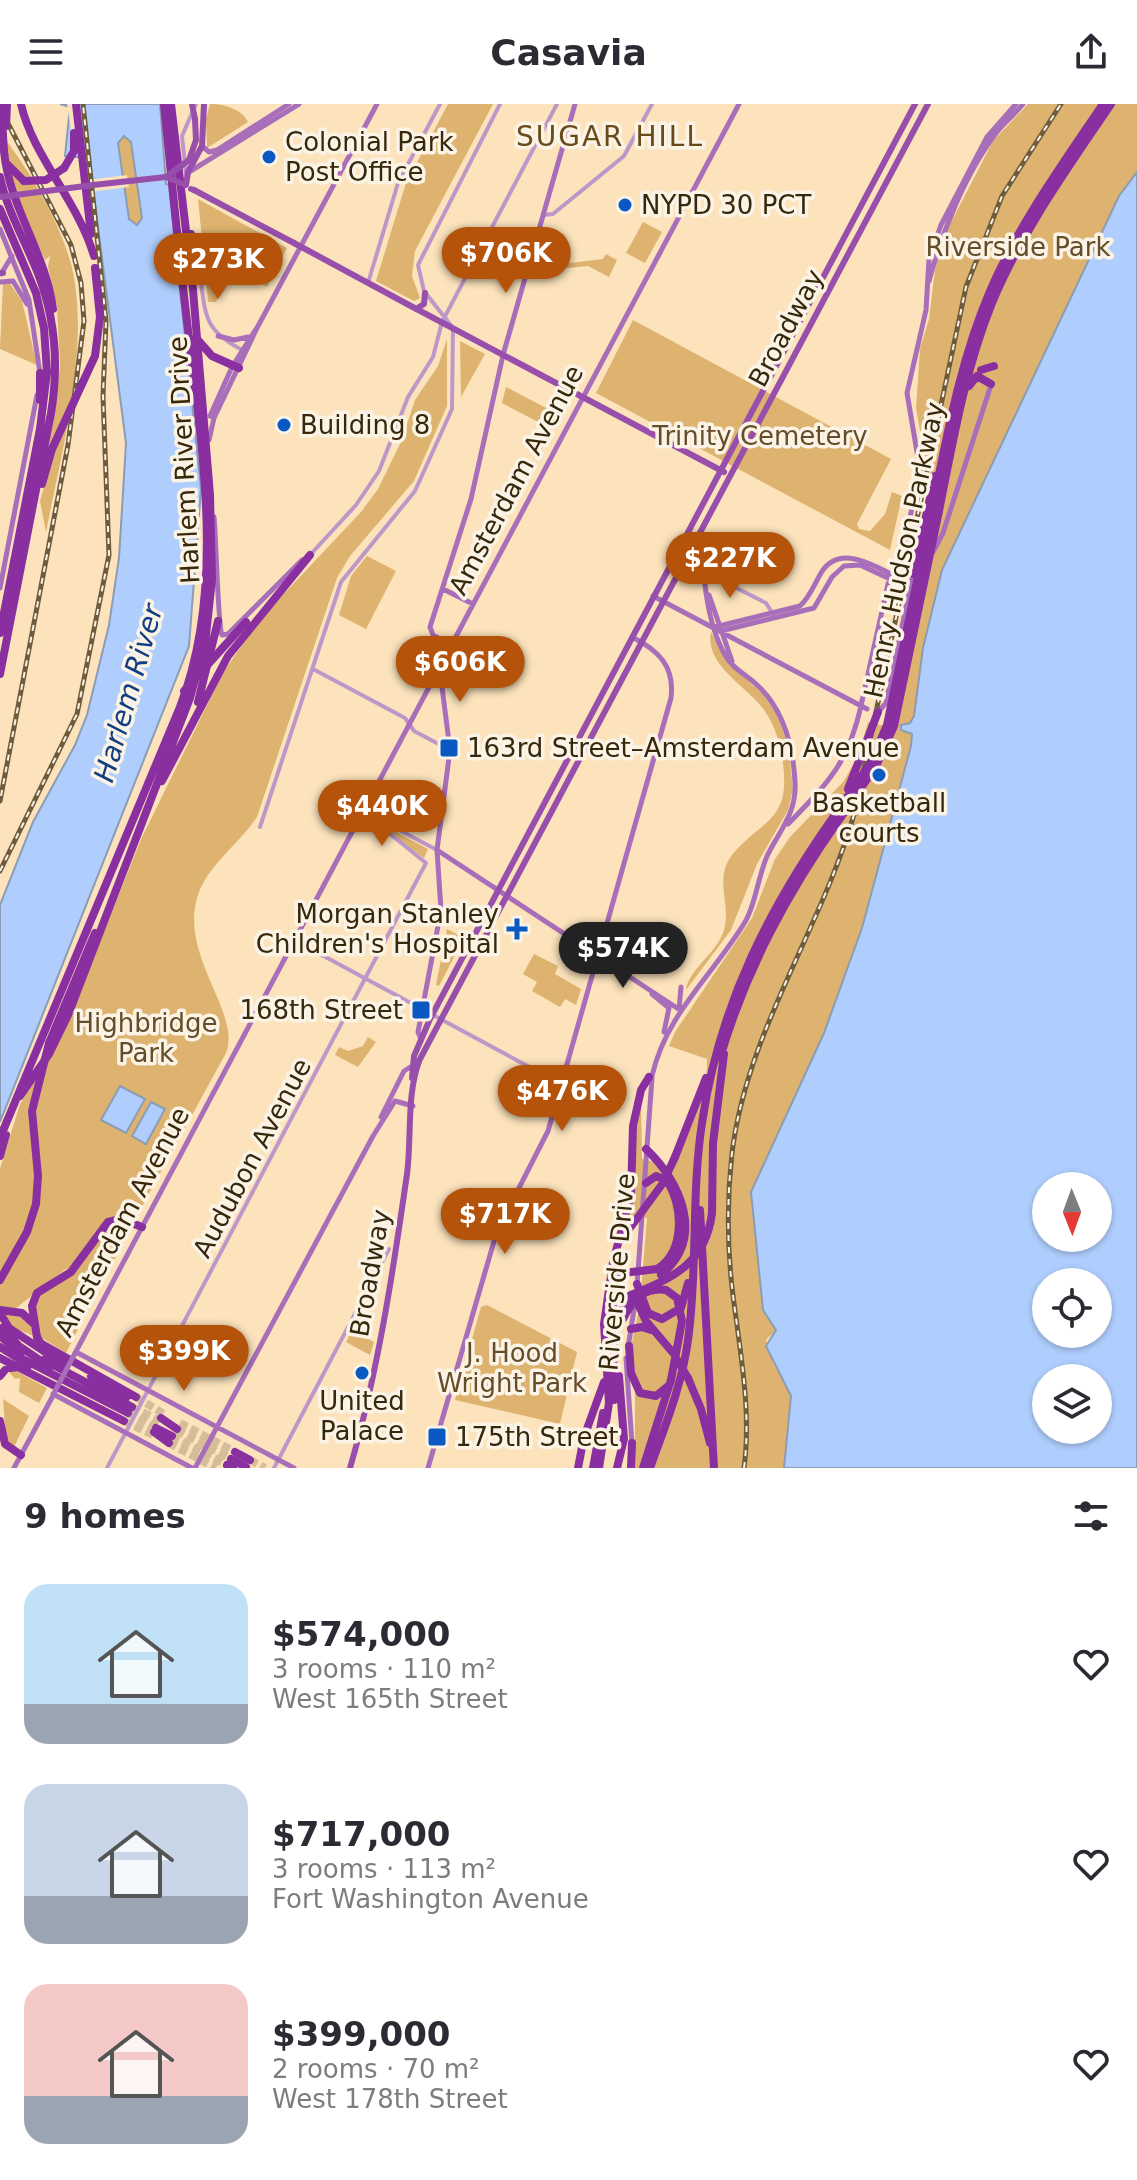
<!DOCTYPE html>
<meta charset="utf-8">
<style>
body{margin:0;font-family:"DejaVu Sans",sans-serif;background:#f7f7f7;color:#2b2b33;height:100vh;display:flex;flex-direction:column;font-size:30px;white-space:nowrap}
*{box-sizing:border-box;margin:0}
p{font-size:26px;color:#7c7c81}
.icon{flex:none;width:44px;height:44px;fill:none;stroke:currentColor;stroke-width:2;stroke-linecap:round;stroke-linejoin:round}
.map{position:relative;height:1364px;overflow:hidden}
.sheet{display:flex;flex-direction:column;background:#fff;flex:1}
.sheet>*{flex:none}
.needle{width:52px;rotate:179deg}
.buttons{position:absolute;left:1032px;top:1068px;display:grid;gap:16px}
.buttons a{display:grid;place-items:center;width:80px;height:80px;border-radius:50%;background:#fff;box-shadow:0 2px 6px #0004;font-size:40px}
.price{position:absolute;translate:-50% -68px;padding:0 18px;border-radius:28px;background:#b45309;color:#fff;font-size:26px;line-height:52px;filter:drop-shadow(0 2px 4px #0008)}
.price::after{content:'';position:absolute;left:50%;top:48px;width:24px;height:18px;margin-left:-12px;background:inherit;clip-path:polygon(0 0,100% 0,50% 100%)}
.price.selected{background:#222;color:#fff}
ul{padding:0;list-style:none}
li{display:flex;align-items:center;gap:24px;height:200px;padding:0 24px}
li span{display:grid;place-items:center;flex:none;width:224px;height:160px;border-radius:24px;color:#555}
li>.icon{margin-inline-start:auto}
span .icon{width:96px;height:96px;fill:#fffc;stroke-width:1}
li b{font-size:34px}
h2{display:flex;justify-content:space-between;align-items:center;height:96px;padding:0 24px;font-size:34px}
header{display:flex;justify-content:space-between;align-items:center;height:104px;padding:0 24px;background:#fff;font-size:36px;font-weight:600}
.map>svg:first-child{display:block}
</style>
<header><svg class="icon" aria-label="menu" viewBox="0 0 24 24"><path d="M4 6h16M4 12h16M4 18h16"/></svg>Casavia<svg class="icon" aria-label="share" viewBox="0 0 24 24"><path d="M12 15V3M7 8l5-5 5 5M5 13v7h14v-7"/></svg></header>
<div class="map">
<svg width="1137" height="1364" viewBox="0 0 1137 1364">
<rect width="100%" height="100%" fill="#fce3bc"/>
<path fill="#ddb36f" d="M 210,0 C 224,0 242,5 248,18 L 207,44 L 206,15 Z
M 448,0 L 493,0 L 415,147 L 412,172 L 420,194 L 414,197 L 376,177 L 406,79 Z
M 1028,0 L 1137,0 L 1137,68 L 1119,92 L 942,466 L 923,544 L 914,612 L 910,619 L 901,622 L 901,626 L 912,630 L 911,642 L 862,824 L 824,929 L 751,1088 L 763,1206 L 776,1226 L 766,1236 L 773,1259 L 791,1292 L 784,1364 L 635,1364 L 635,1268 L 631,1243 L 640,1200 L 647,1114 L 630,1113 C 635,1075 633,1036 641,998 L 642,1055 L 654,1058 L 670,1074 L 706,985 L 707,955 L 669,942 L 675,928 L 752,814 L 775,755 L 790,733 L 844,677 L 859,650 L 868,618 L 895,624 L 948,376 L 928,372 L 916,304 L 920,245 L 929,215 L 936,158 L 945,130 L 993,37 Z
M 0,29 C 29,64 67,129 74,174 C 88,252 61,351 46,428 L 40,397 L 53,351 L 48,349 L 60,262 L 57,202 L 48,163 L 50,152 L 45,156 L 30,122 L 23,124 L 2,56 Z
M 123,32 L 131,38 L 142,114 L 137,121 L 129,115 L 118,39 Z
M 198,95 L 287,144 L 267,183 L 224,161 L 216,178 L 224,182 L 216,198 L 208,198 Z
M 643,118 L 662,128 L 645,159 L 626,149 Z
M 606,150 L 617,156 L 609,173 L 588,162 L 558,165 L 564,155 L 570,159 L 603,155 Z
M 9,178 L 22,197 L 37,261 L 0,245 L 3,180 Z
M 633,216 L 891,355 L 857,420 L 859,425 L 870,427 L 885,410 L 892,388 L 902,392 L 890,446 L 596,289 Z
M 447,235 L 447,302 L 414,377 L 350,452 L 337,474 L 257,713 C 239,740 208,761 198,791 C 178,851 242,909 226,949 L 134,1117 L 111,1114 L 72,1165 L 66,1165 L 16,1204 L 15,1209 L 31,1221 L 34,1232 L 13,1224 L 0,1203 L 0,1065 L 20,1000 L 63,930 L 142,733 L 224,567 L 262,513 L 361,408 L 378,385 L 401,338 L 415,296 L 438,262 Z
M 460,237 L 485,250 L 461,293 Z
M 506,283 L 548,305 L 540,319 L 502,299 Z
M 367,452 L 396,467 L 366,525 L 339,511 L 351,472 Z
M 711,528 L 728,559 L 762,589 L 777,609 L 788,641 L 793,685 L 788,706 L 757,760 L 731,826 L 686,886 C 688,866 718,848 724,826 C 732,796 710,772 738,744 C 757,723 783,715 784,682 C 785,658 779,626 764,606 C 748,583 704,561 711,528 Z
M 378,718 L 428,745 L 424,754 L 379,722 Z
M 447,825 L 464,834 L 439,882 L 436,881 Z
M 534,850 L 558,862 L 555,870 L 581,885 L 576,901 L 565,895 L 560,903 L 532,887 L 537,878 L 523,870 Z
M 368,933 L 376,938 L 358,963 L 335,951 L 339,943 L 348,947 L 363,942 Z
M 116,1118 L 132,1124 L 99,1183 L 95,1182 L 97,1188 L 66,1249 L 40,1233 L 34,1205 L 40,1190 L 75,1168 L 109,1121 Z
M 487,1201 L 577,1248 L 560,1320 L 455,1296 L 481,1203 Z
M 352,1227 L 374,1238 L 370,1251 L 346,1238 Z
M 14,1266 L 47,1284 L 39,1299 L 19,1288 L 20,1274 L 15,1275 L 9,1268 Z
M 3,1295 L 29,1312 L 13,1345 L 6,1336 Z"/>
<path fill="#afcefd" stroke="#8b9cb4" stroke-width="2" fill-rule="evenodd" d="M 60,0 L 160,0 L 166,80 L 169,81 L 201,385 L 189,542 L 0,1018 L 0,801 L 33,718 L 75,641 L 87,611 L 109,521 L 119,454 L 126,339 L 89,54 L 65,52 L 70,3 ZM 124,32 L 131,38 L 142,114 L 137,121 L 129,115 L 118,39 Z
M 1137,68 L 1137,1364 L 784,1364 L 791,1292 L 766,1242 L 776,1226 L 763,1206 L 751,1088 L 824,929 L 862,824 L 911,642 L 912,630 L 901,626 L 901,621 L 910,619 L 914,612 L 923,544 L 942,466 L 1119,92 ZM 1098,1082 L 1098,1134 L 1046,1134 L 1046,1082 ZM 1098,1178 L 1098,1230 L 1046,1230 L 1046,1178 ZM 1098,1274 L 1098,1326 L 1046,1326 L 1046,1274 Z
M 120,982 L 145,995 L 126,1029 L 101,1016 Z
M 151,998 L 165,1005 L 146,1040 L 132,1032 Z"/>
<path fill="#fce3bc" d="M 67,0 L 79,0 L 88,76 L 127,71 L 129,83 L 89,88 L 100,178 L 78,34 L 70,51 L 72,31 Z"/>
<g fill="none" stroke-linecap="round" stroke-linejoin="round">
<path stroke="#d5bd99" stroke-width="8" stroke-dasharray="8 4" stroke-linecap="butt" d="M 136,1293 L 164,1310
M 132,1303 L 160,1317
M 128,1309 L 156,1324
M 124,1317 L 153,1331
M 180,1319 L 235,1348
M 177,1326 L 231,1355
M 172,1332 L 227,1361
M 169,1339 L 216,1364
M 250,1356 L 265,1364"/>
<path stroke="#be97c9" stroke-width="4" d="M 186,70 L 182,32 L 196,0
M 543,111 L 553,110 L 624,52 L 652,0
M 200,172 C 206,214 204,226 244,247
M 368,179 L 398,79 L 440,0
M 311,450 L 356,401 L 379,367 L 408,293 L 433,253 L 442,218 L 557,0
M 705,468 L 766,499 L 773,510
M 313,565 L 405,614 L 414,627 L 450,646
M 363,707 L 437,746
M 364,709 L 426,759
M 260,723 L 341,478 L 415,387 L 452,305 L 453,224 L 424,187 L 418,161 L 500,0
M 294,836 L 561,980
M 107,1364 L 426,759
M 274,1364 L 389,1145"/>
<path stroke="#a96eb9" stroke-width="5" d="M 202,42 L 209,48 L 217,46 L 289,0
M 189,68 L 299,0
M 0,125 L 29,196 L 40,269
M 1,170 L 12,152
M 929,177 C 942,128 966,68 997,28 C 1005,18 1015,10 1023,0
M 0,178 L 13,177 L 27,200
M 218,232 L 234,236 L 248,233
M 214,314 L 210,312 L 232,263 L 256,225
M 209,336 L 214,314 L 257,224 L 377,0
M 214,413 C 216,431 218,524 222,531 L 228,530 L 302,456
M 933,448 L 943,429 L 991,281
M 675,451 L 704,467
M 0,484 L 37,291
M 443,485 L 473,500
M 709,491 L 732,557
M 653,492 L 867,605
M 715,523 L 800,502 C 810,493 814,481 821,469 C 838,441 870,459 891,470
M 721,527 L 814,504 L 832,473 L 844,462 L 860,461 L 890,475
M 451,542 L 433,531 L 430,523 L 471,395 L 503,251 L 575,0
M 862,597 L 888,480 L 905,437 L 920,366 L 907,289 L 926,206 L 929,155 L 941,121 L 987,33 L 1016,0
M 878,608 L 886,599 L 913,470
M 788,720 C 828,679 848,660 861,602
M 437,746 L 680,906
M 652,890 L 669,904 L 664,928
M 679,905 L 681,883
M 421,935 L 418,928 L 441,806 L 437,746 L 450,646 L 441,575 L 436,572
M 652,972 C 666,910 713,871 745,818 C 756,800 758,771 768,750 C 781,725 797,707 795,678 C 793,641 784,605 756,580 C 746,571 731,563 725,551 C 705,516 703,466 701,427
M 381,1013 L 404,967 L 412,962
M 637,1181 L 652,974
M 628,1244 L 635,1199
M 76,1248 L 294,1364
M 73,1253 L 739,0
M 626,1254 L 632,1340
M 53,1290 L 192,1364
M 14,1364 L 55,1288
M 195,1364 L 373,1032 L 395,997 L 413,1002
M 428,1364 L 497,1127 L 548,1027 L 671,594 C 675,562 658,546 632,533"/>
<path stroke="#984fac" stroke-width="6" d="M 189,56 L 196,36 L 195,15
M 188,68 L 202,42 L 204,0
M 93,81 L 166,73
M 194,86 L 294,139
M 0,169 L 3,169
M 409,201 L 724,368
M 416,205 L 424,200 L 425,189
M 412,974 L 414,952 L 430,915 L 915,0
M 350,1364 C 378,1268 393,1168 407,1070 C 412,1032 406,990 420,955 L 928,0"/>
<path stroke="#892fa0" stroke-width="8" d="M 21,0 C 32,51 78,97 94,152
M 76,0 L 91,130
M 171,0 L 193,186
M 4,47 C 9,103 46,149 53,205
M 8,61 L 24,77
M 64,64 L 74,47 L 74,29
M 0,73 C 7,106 24,135 37,167 C 55,212 59,261 51,309 L 0,570
M 0,105 L 36,189 L 44,224 L 47,268 L 40,325 L 0,529
M 191,130 L 200,172
M 196,234 L 212,252 L 239,264
M 981,266 L 994,262
M 969,282 L 977,272 L 991,280
M 40,296 L 40,269
M 42,380 L 52,345
M 932,405 C 947,332 960,257 990,187 C 1019,120 1062,61 1103,0
M 939,407 C 953,337 965,266 992,199 C 1022,127 1068,64 1111,0
M 913,470 L 935,372
M 198,598 L 218,517
M 162,677 L 228,552 L 310,451
M 49,939 L 95,829
M 720,954 C 746,865 788,788 841,713
M 20,992 L 49,950 L 68,911 L 190,594 L 205,540 L 212,475
M 0,1034 L 180,603 C 224,489 204,360 190,242 C 180,162 172,81 164,0
M 646,1045 C 681,1078 706,1134 661,1171
M 0,1052 L 6,1031
M 675,1053 L 706,974
M 646,1079 L 656,1072 L 666,1076 C 684,1101 685,1148 657,1165
M 700,1106 L 714,1364
M 712,1109 L 713,1039 L 724,950
M 637,1180 L 648,1209 L 662,1215 L 681,1204 L 688,1179
M 638,1200 L 646,1217 L 674,1250
M 0,1206 L 22,1209 L 34,1220
M 0,1209 L 9,1224
M 631,1225 L 642,1223 L 651,1226
M 607,1230 L 618,1176 L 623,1169
M 37,1233 L 32,1202 L 37,1189 L 71,1168 L 108,1118 L 121,1115 L 142,1123
M 40,1239 L 136,1293
M 629,1242 L 631,1269 L 640,1289 L 656,1292 L 668,1282
M 45,1248 L 66,1259
M 19,1253 L 128,1309
M 0,1254 L 124,1317
M 44,1256 L 132,1303
M 0,1272 L 5,1266
M 91,1272 L 126,1294
M 688,1274 L 701,1305 L 710,1339
M 614,1296 C 615,1262 606,1218 631,1191
M 161,1314 L 177,1325
M 0,1317 L 5,1340 L 21,1351
M 156,1324 L 172,1332
M 154,1328 L 169,1339
M 235,1348 L 250,1356
M 231,1355 L 246,1363
M 227,1361 L 233,1364
M 578,1364 L 584,1333 L 604,1278
M 593,1364 L 603,1309
M 599,1364 L 609,1299 L 604,1220 L 613,1158 L 631,1091 L 633,1022 L 641,986 L 649,973
M 617,1364 L 624,1335 L 619,1272
M 631,1364 L 632,1339
M 643,1364 L 671,1276
M 650,1364 C 665,1322 682,1281 688,1236 C 698,1164 691,1091 702,1019 C 719,901 770,801 839,705"/>
<defs>
<path id="rail" d="M 0,4 L 71,141 L 81,179 L 84,217 L 68,341 L 0,697
M 0,767 L 77,610 L 109,451 L 103,292 L 106,217 L 83,0
M 744,1364 C 752,1304 739,1243 732,1183 C 727,1138 727,1094 732,1049 C 747,926 822,825 855,707 L 966,183 L 1002,92 L 1061,0"/>
</defs>
<use href="#rail" stroke="#6e5c3d" stroke-width="5"/>
<use href="#rail" stroke="#fbf3e6" stroke-width="2" stroke-dasharray="6" stroke-linecap="butt"/>
<path stroke="#a96eb9" stroke-width="5" d="M 861,602 L 862,597
M 55,1287 L 73,1253"/>
<path stroke="#984fac" stroke-width="6" d="M 192,0 L 195,15
M 166,73 L 186,81 L 188,68
M 166,73 L 189,56
M 191,85 L 194,86
M 0,93 L 93,81
M 294,139 L 409,201"/>
<path stroke="#892fa0" stroke-width="8" d="M 1,0 L 4,47
M 6,22 L 7,0
M 24,77 L 46,76 L 64,64
M 193,186 L 210,391 L 212,475
M 52,345 L 95,252 L 100,213 L 95,164
M 184,587 L 246,518
M 848,685 L 878,608
M 839,705 L 871,658 L 887,621 L 932,405
M 841,713 L 876,662 L 894,622 L 939,407
M 627,1128 L 663,1079 L 675,1053
M 623,1169 L 657,1165
M 0,1176 L 27,1128 L 36,1100 L 38,1072 L 32,1007 L 49,939
M 631,1191 C 673,1174 706,1159 712,1109
M 623,1215 C 632,1197 643,1183 666,1186 L 677,1194 L 682,1217 L 671,1276
M 2,1224 L 19,1242 L 50,1263
M 9,1224 L 45,1248
M 0,1232 L 21,1249
M 37,1233 L 45,1247
M 0,1243 L 29,1261
M 676,1254 L 688,1274
M 10,1264 L 28,1262"/>
</g>
<g fill="#0a59c3" stroke="#fbf3e6" stroke-width="3">
<circle cx="269" cy="53" r="8"/>
<circle cx="625" cy="101" r="8"/>
<circle cx="284" cy="321" r="8"/>
<rect x="439" y="634" width="20" height="20" rx="4"/>
<circle cx="879" cy="671" r="8"/>
<path d="M513 813h8v8h8v8h-8v8h-8v-8h-8v-8h8z"/>
<rect x="411" y="896" width="20" height="20" rx="4"/>
<circle cx="362" cy="1269" r="8"/>
<rect x="427" y="1323" width="20" height="20" rx="4"/>
</g>
<g text-anchor="middle" stroke-width="7" stroke-linejoin="round" paint-order="stroke">
<g font-size="26" fill="#37270b" stroke="#fbf3e6" text-anchor="start">
<text x="285" y="47">Colonial Park<tspan x="285" dy="30">Post Office</tspan></text>
<text x="641" y="110">NYPD 30 PCT</text>
<text x="300" y="330">Building 8</text>
<text x="467" y="653">163rd Street–Amsterdam Avenue</text>
<text x="879" y="708" text-anchor="middle">Basketball<tspan x="879" dy="30">courts</tspan></text>
<text x="499" y="819" text-anchor="end">Morgan Stanley<tspan x="499" dy="30">Children's Hospital</tspan></text>
<text x="403" y="915" text-anchor="end">168th Street</text>
<text x="362" y="1306" text-anchor="middle">United<tspan x="362" dy="30">Palace</tspan></text>
<text x="455" y="1342">175th Street</text>
</g>
<g font-size="26" fill="#644d28" stroke="#fbf3e6">
<text x="1018" y="152">Riverside Park</text>
<text x="760" y="341">Trinity Cemetery</text>
<text x="146" y="928">Highbridge<tspan x="146" dy="30">Park</tspan></text>
<text x="512" y="1258">J. Hood<tspan x="512" dy="30">Wright Park</tspan></text>
</g>
<g font-size="26" fill="#37270b" stroke="#fbf3e6">
<text transform="translate(786 224) rotate(-62)" y="9">Broadway</text>
<text transform="translate(184 356) rotate(-93)" y="9">Harlem River Drive</text>
<text transform="translate(516 376) rotate(-62)" y="9">Amsterdam Avenue</text>
<text transform="translate(904 446) rotate(-78)" y="9">Henry Hudson Parkway</text>
<text transform="translate(252 1054) rotate(-62)" y="9">Audubon Avenue</text>
<text transform="translate(122 1118) rotate(-62)" y="9">Amsterdam Avenue</text>
<text transform="translate(617 1168) rotate(-85)" y="9">Riverside Drive</text>
<text transform="translate(370 1169) rotate(-80)" y="9">Broadway</text>
</g>
<g font-size="28" letter-spacing="2" fill="#684b17" stroke="#fbf3e6">
<text x="610" y="42">SUGAR HILL</text>
</g>
<g font-size="28" font-style="italic" fill="#103e81" stroke="#fbf3e6">
<text transform="translate(128 589) rotate(-74)" y="10">Harlem River</text>
</g>
</g>
</svg>
<div class="buttons">
<a><svg class="needle" viewBox="-14 -14 28 28"><path d="M0-13l5 13h-10z" fill="#e53935"/><path d="M0 13l5-13h-10z" fill="#7c7c81"/></svg></a>
<a><svg class="icon" aria-label="locate" viewBox="0 0 24 24"><circle cx="12" cy="12" r="6"/><path d="M12 2v4M12 18v4M2 12h4M18 12h4"/></svg></a>
<a><svg class="icon" aria-label="layers" viewBox="0 0 24 24"><path d="M12 4l9 5-9 5-9-5zM3 14l9 5 9-5"/></svg></a>
</div>
<b class="price" style="left:506px;top:191px">$706K</b>
<b class="price" style="left:218px;top:197px">$273K</b>
<b class="price" style="left:730px;top:496px">$227K</b>
<b class="price" style="left:460px;top:600px">$606K</b>
<b class="price" style="left:382px;top:744px">$440K</b>
<b class="price selected" style="left:623px;top:886px">$574K</b>
<b class="price" style="left:562px;top:1029px">$476K</b>
<b class="price" style="left:505px;top:1152px">$717K</b>
<b class="price" style="left:184px;top:1289px">$399K</b>
</div>
<section class="sheet">
<h2>9 homes<svg class="icon" aria-label="filters" viewBox="0 0 24 24"><path d="M4 7h16M4 17h16"/><circle cx="9" cy="7" r="2"/><circle cx="15" cy="17" r="2"/></svg></h2>
<ul>
<li><span style="background:linear-gradient(#bfe0f5 75%,#9aa5b1 0)"><svg class="icon" aria-label="home" viewBox="0 0 24 24"><path d="M3 11l9-7 9 7M6 9v11h12V9"/></svg></span><div><b>$574,000</b><p>3 rooms · 110 m²</p><p>West 165th Street</p></div><svg class="icon" aria-label="heart" viewBox="0 0 24 24"><path d="M12 20l-8-8c-3-5 5-10 8-4 3-6 11-1 8 4z"/></svg></li>
<li><span style="background:linear-gradient(#c9d6e8 70%,#9aa5b1 0)"><svg class="icon" aria-label="home" viewBox="0 0 24 24"><path d="M3 11l9-7 9 7M6 9v11h12V9"/></svg></span><div><b>$717,000</b><p>3 rooms · 113 m²</p><p>Fort Washington Avenue</p></div><svg class="icon" aria-label="heart" viewBox="0 0 24 24"><path d="M12 20l-8-8c-3-5 5-10 8-4 3-6 11-1 8 4z"/></svg></li>
<li><span style="background:linear-gradient(#f6c9c9 70%,#9aa5b1 0)"><svg class="icon" aria-label="home" viewBox="0 0 24 24"><path d="M3 11l9-7 9 7M6 9v11h12V9"/></svg></span><div><b>$399,000</b><p>2 rooms · 70 m²</p><p>West 178th Street</p></div><svg class="icon" aria-label="heart" viewBox="0 0 24 24"><path d="M12 20l-8-8c-3-5 5-10 8-4 3-6 11-1 8 4z"/></svg></li>
</ul>
</section>
